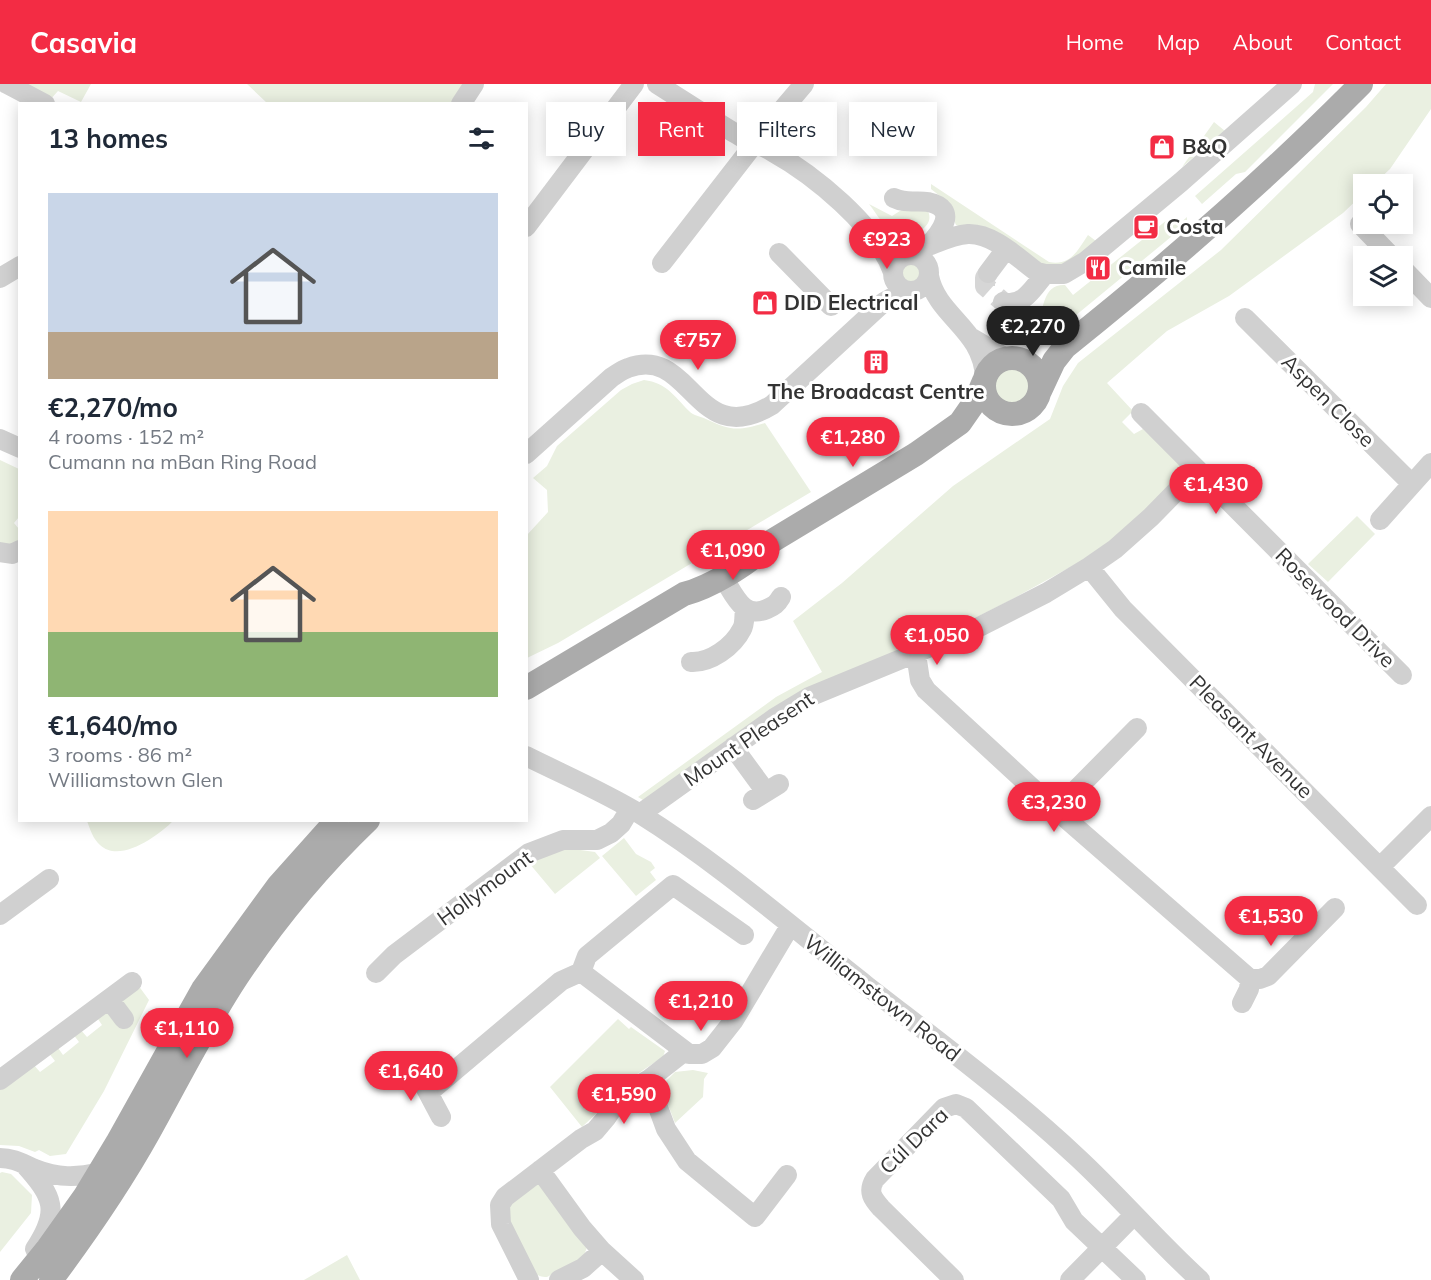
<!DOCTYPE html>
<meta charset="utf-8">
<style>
body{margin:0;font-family:Mulish,sans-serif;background:#f2f2f3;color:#1f2937;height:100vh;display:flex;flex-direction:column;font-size:22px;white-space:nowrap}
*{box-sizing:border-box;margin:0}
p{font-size:20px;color:#747a83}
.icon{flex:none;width:33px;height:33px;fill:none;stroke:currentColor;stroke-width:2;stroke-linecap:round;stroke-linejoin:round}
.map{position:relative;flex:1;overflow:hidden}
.sheet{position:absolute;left:18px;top:18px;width:510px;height:720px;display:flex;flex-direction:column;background:#fff;border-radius:0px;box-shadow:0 3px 15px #0003}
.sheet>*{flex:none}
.hud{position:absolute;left:546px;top:18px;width:570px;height:54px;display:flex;gap:12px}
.tools{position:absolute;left:1353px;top:90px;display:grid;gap:12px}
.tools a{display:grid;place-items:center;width:60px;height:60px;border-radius:0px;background:#fff;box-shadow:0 3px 15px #0003;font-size:30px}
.price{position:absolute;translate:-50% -51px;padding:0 14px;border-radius:21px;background:#f32c44;color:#fff;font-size:20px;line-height:39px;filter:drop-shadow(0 2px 3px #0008)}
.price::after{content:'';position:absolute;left:50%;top:36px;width:18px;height:14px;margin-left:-9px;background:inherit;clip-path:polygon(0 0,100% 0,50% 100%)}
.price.active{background:#222;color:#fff}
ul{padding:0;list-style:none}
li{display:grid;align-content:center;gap:12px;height:318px;padding:0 30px}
li span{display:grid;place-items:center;height:186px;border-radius:0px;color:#555}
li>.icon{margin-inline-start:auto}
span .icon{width:108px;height:108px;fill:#fffc;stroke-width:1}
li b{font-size:26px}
h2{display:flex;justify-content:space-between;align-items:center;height:72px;padding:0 30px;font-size:26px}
.chip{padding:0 21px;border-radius:0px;background:#fff;box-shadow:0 3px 15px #0003;font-size:21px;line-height:54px}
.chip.active{background:#f32c44;color:#fff}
header{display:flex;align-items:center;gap:36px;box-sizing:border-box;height:84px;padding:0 30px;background:#f32c44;color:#fff}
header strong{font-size:28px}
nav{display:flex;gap:33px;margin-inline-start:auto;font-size:21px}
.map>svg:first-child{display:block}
</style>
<header>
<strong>Casavia</strong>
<nav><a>Home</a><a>Map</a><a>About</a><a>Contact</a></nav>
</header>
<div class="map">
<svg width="1431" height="1196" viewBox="0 0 1431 1196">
<rect width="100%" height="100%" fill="#fff"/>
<path fill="#eaf0e1" d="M 13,0 L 91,0 L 81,18 L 58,7 L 49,17 Z
M 247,0 L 466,0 L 452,20 L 267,19 Z
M 1315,0 L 1333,0 L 1245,88 L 1236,90 L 1202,120 L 1195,112 L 1313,8 Z
M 1386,0 L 1431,0 L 1431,25 L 1390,85 L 1374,100 L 1364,100 L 1363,110 L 1343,129 L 1229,212 L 1167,247 L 1107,299 L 1133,327 L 1122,338 L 1134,350 L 1143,345 L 1181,379 L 1179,393 L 1124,447 L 1085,475 L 1007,518 L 935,554 L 643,716 L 638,713 L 776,613 L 822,588 L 793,537 L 842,499 L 953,402 L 1050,335 L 1063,302 L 1078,279 L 1221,166 L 1366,23 Z
M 1214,38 L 1225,47 L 1182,83 Z
M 931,100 L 1049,178 C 1071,182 1077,167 1088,151 L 1096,157 L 1067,180 L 1047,182 L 956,141 L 945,116 L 931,105 Z
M 869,120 L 892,132 L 903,125 L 927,125 C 938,144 909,155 895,148 C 884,144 876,129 869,120 Z
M 1187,133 L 1187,139 L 1177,148 L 1064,241 C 1040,255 1010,259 988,239 L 1037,244 L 1039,241 C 1043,225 1043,200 1065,201 L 1073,211 L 1167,136 L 1174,137 L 1178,141 Z
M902 189a9 9 0 1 1 18 0a9 9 0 1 1-18 0Z
M993 302a19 19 0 1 1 38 0a19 19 0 1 1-38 0Z
M 644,296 C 667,299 674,312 689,327 C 694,332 700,332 706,335 C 731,347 738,347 765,339 L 811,408 L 558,559 L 527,574 L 527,451 L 548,428 L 547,406 L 533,394 L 547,382 L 557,362 L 621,306 L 632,300 Z
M 0,376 L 19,385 L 19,433 L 14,439 L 19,445 L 19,460 L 0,462 Z
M 1357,432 L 1375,450 L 1328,498 L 1308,480 Z
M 87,737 L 173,737 C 159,751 120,780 100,761 C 93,755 90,745 87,737 Z
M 624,754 L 636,770 L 651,778 L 655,784 L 650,788 L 656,796 L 636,812 L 602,772 Z
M 566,764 L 595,768 L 600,774 L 555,810 L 529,779 Z
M 138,901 L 149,916 L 104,1007 L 66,1070 L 50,1072 L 39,1066 L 35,1068 L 19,1062 L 0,1061 L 0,1002 L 33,980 L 40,988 L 55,977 L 48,968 L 56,961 L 63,971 L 79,958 L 73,950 L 80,945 L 87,953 L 102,941 L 96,932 L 107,929 L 111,931 L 121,922 L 122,914 Z
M 618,935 L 629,945 L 631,943 L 665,967 L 663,973 L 616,1004 L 600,1026 L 582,1043 L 550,1003 Z
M 693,986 L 708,989 L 704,995 L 703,1013 L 675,1039 L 664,1010 L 664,999 L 675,988 Z
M 2,1088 L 11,1090 L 32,1111 L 31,1129 L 0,1168 L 0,1089 Z
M 536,1099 L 541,1100 L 587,1160 C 587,1179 561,1186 547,1193 C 542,1193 537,1192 534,1188 C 526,1180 505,1135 509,1124 C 512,1113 527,1106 536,1099 Z
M 347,1171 L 360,1196 L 304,1196 Z"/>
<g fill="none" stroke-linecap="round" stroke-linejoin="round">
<path stroke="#d6d6d6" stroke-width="20" stroke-dasharray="20 10" stroke-linecap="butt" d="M 988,189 L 985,194 L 985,202 L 1003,218"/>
<path stroke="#d0d0d0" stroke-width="20" d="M 7,0 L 45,20
M 657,0 C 684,17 711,35 738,51 C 749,58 761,61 771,67 C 814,91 876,141 893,188
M 461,20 L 474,0
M 894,114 C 906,120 916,116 928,118 C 960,125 940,149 928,162
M 1360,140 L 1391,172
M 526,143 L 634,0
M 928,162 C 941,157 954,151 968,150 C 993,149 1018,174 1037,188 L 1045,190 L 1064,190 L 1086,177 L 1181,98 L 1292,0
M 779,169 L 831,222
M893 189a18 18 0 1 1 36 0a18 18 0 1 1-36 0Z
M 662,179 L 765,46 L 804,0
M 1402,184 L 1431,214
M 988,189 L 1006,165
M 929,192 C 937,233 983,245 985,294
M 0,194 L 20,182
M 1003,218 C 1023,224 1034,203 1045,190
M 1245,234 L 1411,399
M 972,254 L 1006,274
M 1141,329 L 1402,591
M 0,355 L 20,364
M 526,370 L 612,293 C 617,290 622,286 628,284 C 692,260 695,368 772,321 L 884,218 L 897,211 L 908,207
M 1380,436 L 1431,379
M 0,468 L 12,470 L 20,466
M 1089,483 L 1123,525 L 1417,821
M 722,492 C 734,509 742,536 767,525 C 774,522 777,520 781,513
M 916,570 L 920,596 L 926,606 L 1056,726 L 1250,895
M 691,578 C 710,579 733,563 742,545 C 745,540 744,532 745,525
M 733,663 L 766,708
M 526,672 C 564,691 604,708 640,730 C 720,780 793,844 867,902 C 939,958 1012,1012 1078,1074 C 1120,1113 1157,1157 1200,1196
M 753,716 L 779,700
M 1056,726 L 1137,644
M 640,730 L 776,633 L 809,613 L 979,543 L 1046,509 L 1089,483 L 1115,465 L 1151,433 L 1197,386
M 1381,782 L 1431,732
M 0,831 L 49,795
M 581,888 L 685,967 L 689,970 L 702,970 L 712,964 L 734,936 L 790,842
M 376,889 L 394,871 L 529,769 L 563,756 L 597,756 L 611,749 L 621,740 L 630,725
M 109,915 L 124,935
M 1242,919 L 1249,905 L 1250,895 L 1260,895 L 1268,892 L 1335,824
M 415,984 L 441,1033
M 0,996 L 132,898
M 648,996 L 666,1045 L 687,1077 L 755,1133 L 787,1091
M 428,1009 L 561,897 L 581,888 L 587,872 L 673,801 L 744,851
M 0,1074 C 14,1074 23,1080 35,1085 C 57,1094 77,1094 100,1088
M 24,1080 C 54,1113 60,1127 35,1165
M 540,1086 L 582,1144 L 602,1167 L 583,1184 L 559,1196
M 602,1167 L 634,1196
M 529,1196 L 501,1140 L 500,1121 L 505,1113 L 581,1055 L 595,1047 L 606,1034 L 619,1015 L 634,1004 L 648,996 L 685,967
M 954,1196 L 881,1124 C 873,1115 867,1108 875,1095 L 944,1024 L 956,1020 L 966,1024 L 1061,1115 L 1074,1137 L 1136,1196
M 1070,1196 L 1134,1131"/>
<path stroke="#ababab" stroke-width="24" d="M984 302a28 28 0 1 1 56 0a28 28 0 1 1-56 0Z
M 1040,307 L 1054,277 L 1065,263 C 1169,180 1268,94 1361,0
M 526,604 L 684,510 C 708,504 752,479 767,460 L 916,370 L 960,339 L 976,316 L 984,297
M 22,1196 L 48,1164 L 85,1112 L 117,1059 L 203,905 L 278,802 L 337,736
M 51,1196 C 87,1148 120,1100 149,1048 C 178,996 204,943 237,893 C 274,837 319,783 368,736"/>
</g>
<defs>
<symbol id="shop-square" viewBox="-11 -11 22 22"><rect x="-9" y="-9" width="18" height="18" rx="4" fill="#f32c44" stroke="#fff"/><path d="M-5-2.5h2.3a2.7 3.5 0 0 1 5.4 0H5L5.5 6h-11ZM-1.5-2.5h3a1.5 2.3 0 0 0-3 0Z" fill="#fff"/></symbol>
<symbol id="cafe-square" viewBox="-11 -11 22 22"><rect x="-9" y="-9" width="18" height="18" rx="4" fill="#f32c44" stroke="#fff"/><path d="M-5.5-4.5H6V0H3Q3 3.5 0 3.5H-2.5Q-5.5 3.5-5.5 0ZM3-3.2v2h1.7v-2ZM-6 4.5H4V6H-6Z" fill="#fff"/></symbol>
<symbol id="restaurant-square" viewBox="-11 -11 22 22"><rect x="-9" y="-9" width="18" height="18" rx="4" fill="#f32c44" stroke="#fff"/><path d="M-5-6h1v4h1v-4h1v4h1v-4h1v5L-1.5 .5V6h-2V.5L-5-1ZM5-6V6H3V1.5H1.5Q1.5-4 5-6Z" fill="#fff"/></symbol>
<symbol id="building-square" viewBox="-11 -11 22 22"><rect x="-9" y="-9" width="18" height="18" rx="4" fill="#f32c44" stroke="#fff"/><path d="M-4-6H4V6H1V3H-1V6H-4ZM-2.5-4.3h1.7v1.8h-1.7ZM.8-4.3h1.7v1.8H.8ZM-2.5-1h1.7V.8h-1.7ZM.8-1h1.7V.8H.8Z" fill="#fff"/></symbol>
</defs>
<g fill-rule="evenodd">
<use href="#shop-square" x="1147" y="48" width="30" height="30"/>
<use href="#cafe-square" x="1131" y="128" width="30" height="30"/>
<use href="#restaurant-square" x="1083" y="169" width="30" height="30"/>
<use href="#shop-square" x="750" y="204" width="30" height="30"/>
<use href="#building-square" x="861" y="263" width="30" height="30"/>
</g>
<g text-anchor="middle" stroke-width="6" stroke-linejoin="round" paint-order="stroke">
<g font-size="21" font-weight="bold" fill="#333" stroke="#fff" text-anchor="start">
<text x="1182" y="70">B&amp;Q</text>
<text x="1166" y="150">Costa</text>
<text x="1118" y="191">Camile</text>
<text x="784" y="226">DID Electrical</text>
<text x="876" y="315" text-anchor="middle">The Broadcast Centre</text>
</g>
<g font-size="21" fill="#333" stroke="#fff">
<text transform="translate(1328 317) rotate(45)" y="7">Aspen Close</text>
<text transform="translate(1335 524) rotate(45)" y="7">Rosewood Drive</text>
<text transform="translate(1251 653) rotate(45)" y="7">Pleasant Avenue</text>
<text transform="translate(749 655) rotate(-34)" y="7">Mount Pleasent</text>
<text transform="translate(485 804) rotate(-36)" y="7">Hollymount</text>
<text transform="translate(882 914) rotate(38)" y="7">Williamstown Road</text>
<text transform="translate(914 1057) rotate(-44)" y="7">Cúl Dara</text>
</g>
</g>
</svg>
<div class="tools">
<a><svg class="icon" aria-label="locate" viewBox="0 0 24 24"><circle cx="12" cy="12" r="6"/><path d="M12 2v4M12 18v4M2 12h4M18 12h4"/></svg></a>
<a><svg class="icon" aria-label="layers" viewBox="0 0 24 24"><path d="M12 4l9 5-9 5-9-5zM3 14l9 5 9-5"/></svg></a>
</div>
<b class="price" style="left:887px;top:186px">€923</b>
<b class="price active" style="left:1033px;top:273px">€2,270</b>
<b class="price" style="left:698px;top:287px">€757</b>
<b class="price" style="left:853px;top:384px">€1,280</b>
<b class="price" style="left:1216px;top:431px">€1,430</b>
<b class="price" style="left:733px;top:497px">€1,090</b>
<b class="price" style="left:937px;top:582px">€1,050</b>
<b class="price" style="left:1054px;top:749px">€3,230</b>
<b class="price" style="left:1271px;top:863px">€1,530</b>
<b class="price" style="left:701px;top:948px">€1,210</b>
<b class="price" style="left:187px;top:975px">€1,110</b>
<b class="price" style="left:411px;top:1018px">€1,640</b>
<b class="price" style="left:624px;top:1041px">€1,590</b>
<div class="hud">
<a class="chip">Buy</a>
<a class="chip active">Rent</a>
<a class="chip">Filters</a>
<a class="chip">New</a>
</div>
<section class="sheet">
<h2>13 homes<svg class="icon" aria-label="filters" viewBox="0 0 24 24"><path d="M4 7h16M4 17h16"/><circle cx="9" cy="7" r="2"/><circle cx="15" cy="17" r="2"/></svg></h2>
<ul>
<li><span style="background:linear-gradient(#c9d6e8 75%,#b9a48a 0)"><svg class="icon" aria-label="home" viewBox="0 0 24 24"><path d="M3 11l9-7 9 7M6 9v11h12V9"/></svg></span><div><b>€2,270/mo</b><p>4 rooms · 152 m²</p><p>Cumann na mBan Ring Road</p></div></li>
<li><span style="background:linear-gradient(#ffd9b3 65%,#8fb573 0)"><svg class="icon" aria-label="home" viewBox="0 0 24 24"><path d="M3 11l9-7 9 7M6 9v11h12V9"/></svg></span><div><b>€1,640/mo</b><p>3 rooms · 86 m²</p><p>Williamstown Glen</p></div></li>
</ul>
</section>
</div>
